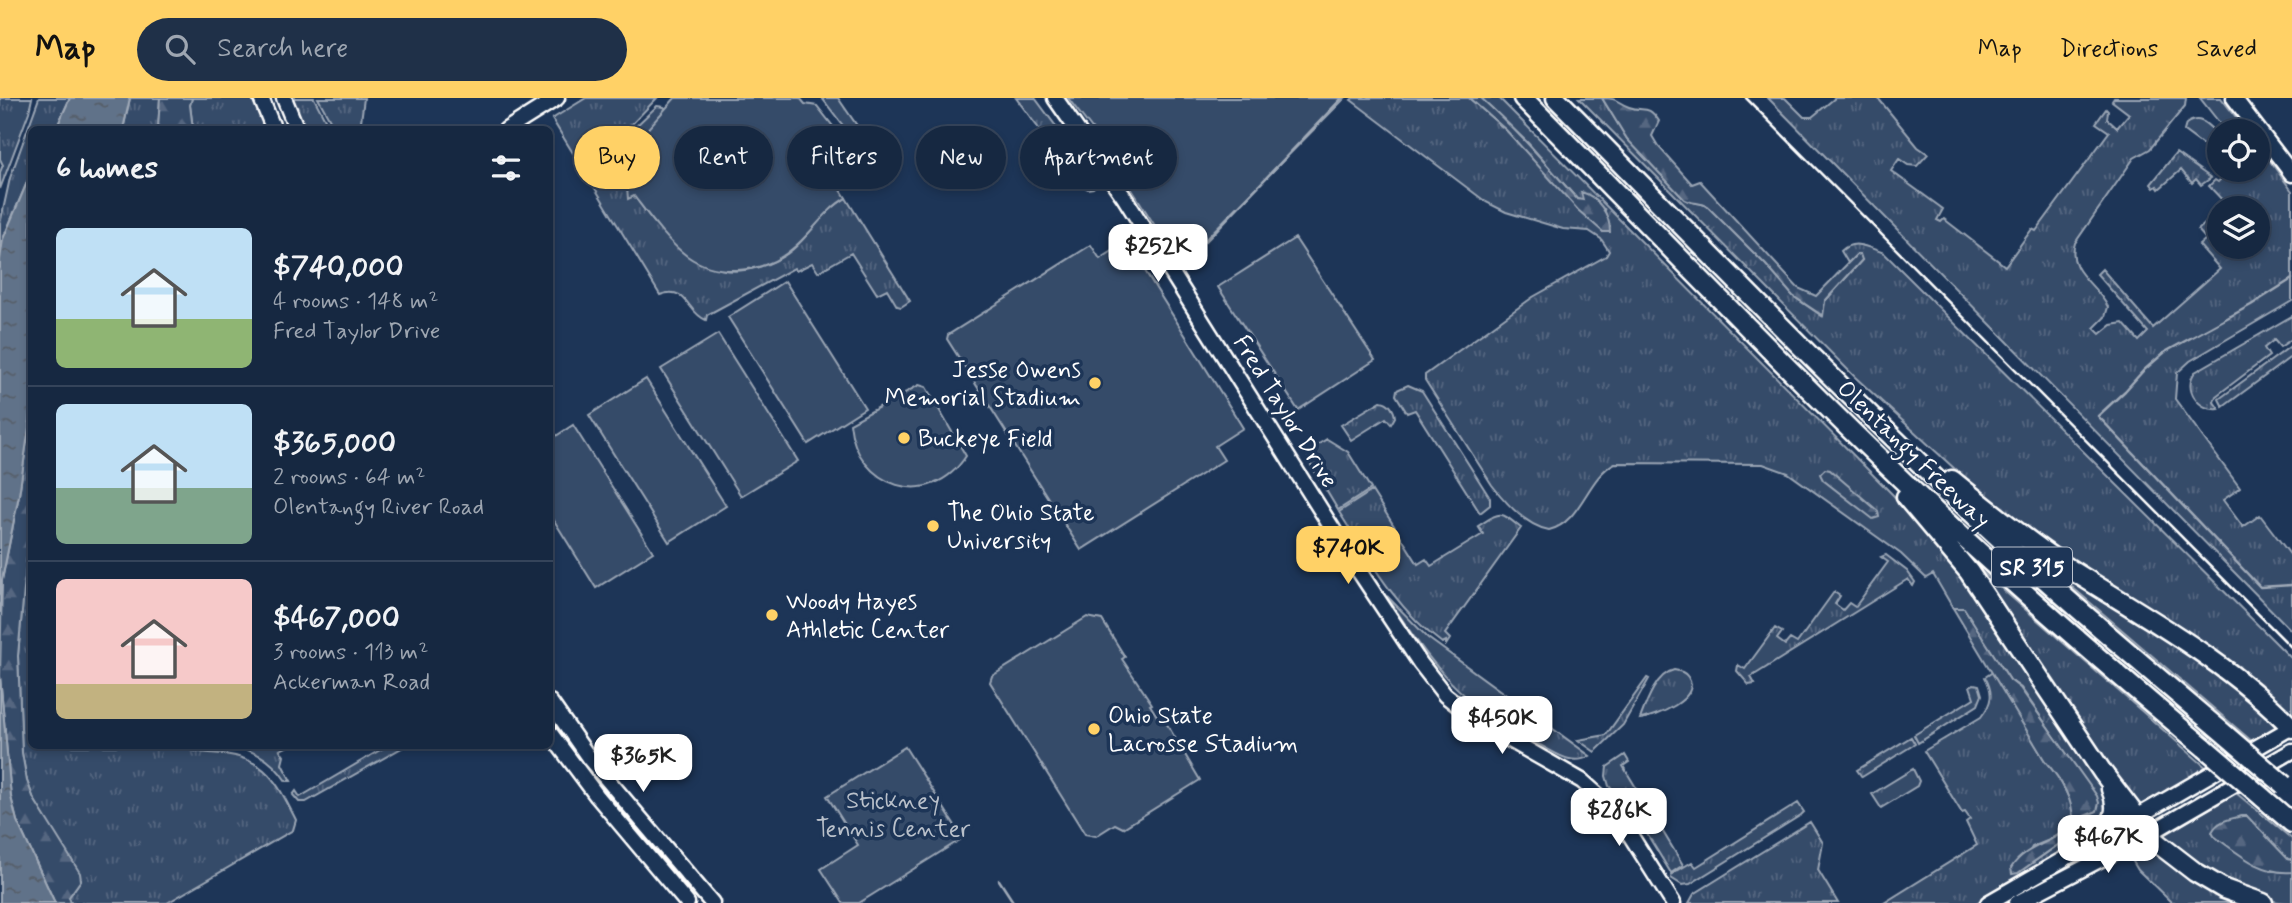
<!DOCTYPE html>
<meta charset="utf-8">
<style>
body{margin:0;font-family:Mynerve,sans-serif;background:#1f3048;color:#f1f3f6;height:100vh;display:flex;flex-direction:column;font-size:26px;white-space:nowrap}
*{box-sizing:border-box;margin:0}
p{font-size:23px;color:#9ea6b1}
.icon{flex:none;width:38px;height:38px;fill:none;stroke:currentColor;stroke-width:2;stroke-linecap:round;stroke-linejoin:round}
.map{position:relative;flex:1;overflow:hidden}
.sheet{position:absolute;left:28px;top:28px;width:525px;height:623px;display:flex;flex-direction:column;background:#162841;border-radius:10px;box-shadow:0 4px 10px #0003,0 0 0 2px #35445a}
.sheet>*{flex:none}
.banner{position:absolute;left:574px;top:28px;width:665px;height:63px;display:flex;gap:14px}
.fabs{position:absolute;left:2207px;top:21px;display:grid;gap:14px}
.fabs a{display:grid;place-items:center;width:63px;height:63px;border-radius:50%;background:#162841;box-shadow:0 4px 10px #0003,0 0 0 2px #35445a;font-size:35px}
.price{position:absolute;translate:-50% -60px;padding:0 16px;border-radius:14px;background:#fff;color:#222;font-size:23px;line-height:46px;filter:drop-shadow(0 2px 4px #0008)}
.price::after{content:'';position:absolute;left:50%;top:42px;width:21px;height:16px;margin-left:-10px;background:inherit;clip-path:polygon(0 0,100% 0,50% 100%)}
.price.current{background:#ffd166;color:#111}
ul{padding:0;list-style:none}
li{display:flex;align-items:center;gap:21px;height:175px;padding:0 28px}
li+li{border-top:2px solid #35445a}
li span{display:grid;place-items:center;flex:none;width:196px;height:140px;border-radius:10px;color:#555}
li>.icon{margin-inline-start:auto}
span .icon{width:84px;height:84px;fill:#fffc;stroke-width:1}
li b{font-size:30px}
h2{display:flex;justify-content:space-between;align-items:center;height:84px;padding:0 28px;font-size:30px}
.pill{padding:0 24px;border-radius:32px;background:#162841;box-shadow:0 4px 10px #0003,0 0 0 2px #35445a;font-size:24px;line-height:63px}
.pill.current{background:#ffd166;color:#111}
header{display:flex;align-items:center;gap:42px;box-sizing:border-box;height:98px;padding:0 35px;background:#ffd166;color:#111}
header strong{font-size:33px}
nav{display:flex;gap:38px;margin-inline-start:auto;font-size:24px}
.search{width:490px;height:63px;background:#1f3048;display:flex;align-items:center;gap:18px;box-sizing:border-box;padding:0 24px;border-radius:38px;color:#9ea6b1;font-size:26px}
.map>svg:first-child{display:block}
</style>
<header>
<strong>Map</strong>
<div class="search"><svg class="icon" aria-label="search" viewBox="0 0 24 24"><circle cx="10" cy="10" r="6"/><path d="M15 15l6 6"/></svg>Search here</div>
<nav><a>Map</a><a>Directions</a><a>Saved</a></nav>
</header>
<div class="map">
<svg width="2292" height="805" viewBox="0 0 2292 805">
<defs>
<pattern id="grass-tufts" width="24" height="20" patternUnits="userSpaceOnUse" patternTransform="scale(1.75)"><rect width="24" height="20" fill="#364b69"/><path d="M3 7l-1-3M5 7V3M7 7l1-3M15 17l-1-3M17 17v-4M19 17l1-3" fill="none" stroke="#546680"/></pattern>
<pattern id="forest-firs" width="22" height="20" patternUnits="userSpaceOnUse" patternTransform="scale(1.75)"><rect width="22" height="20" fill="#364b69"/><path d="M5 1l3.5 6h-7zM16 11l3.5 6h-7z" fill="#546680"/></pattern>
<pattern id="water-ripples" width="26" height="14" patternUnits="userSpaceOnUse" patternTransform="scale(1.75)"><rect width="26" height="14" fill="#617289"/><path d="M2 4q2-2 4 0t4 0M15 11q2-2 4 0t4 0" fill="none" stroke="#555d67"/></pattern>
</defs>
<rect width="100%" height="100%" fill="#1d3557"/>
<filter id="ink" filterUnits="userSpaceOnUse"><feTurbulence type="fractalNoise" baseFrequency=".0143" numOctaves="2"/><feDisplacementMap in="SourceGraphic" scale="14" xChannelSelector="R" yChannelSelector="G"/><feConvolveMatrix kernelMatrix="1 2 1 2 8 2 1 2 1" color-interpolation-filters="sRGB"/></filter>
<g filter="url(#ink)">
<path fill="url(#grass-tufts)" stroke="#9aa5b4" stroke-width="2" d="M 0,0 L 32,0 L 29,14 L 0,91 L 0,74 L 3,67 L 0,61 Z
M 39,0 L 70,0 L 56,31 L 32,32 L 31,75 L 3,141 L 0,162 L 0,126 L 10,80 Z
M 130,0 L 160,0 L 158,31 L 123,32 Z
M 192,0 L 257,0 L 270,31 L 193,31 L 190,7 Z
M 292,0 L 314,0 L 330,31 L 305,31 Z
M 318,0 L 364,0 L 360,31 L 335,31 Z
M 586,0 L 657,0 L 633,25 L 573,55 L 552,21 Z
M 822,0 L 838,0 L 860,32 L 851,38 Z
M 1016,0 L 1035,0 L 1098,85 L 1093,90 L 1088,91 L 1081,87 Z
M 1353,0 L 1469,0 L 1506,32 L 1603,134 L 1610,129 L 1604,111 L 1577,101 L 1528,45 L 1481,0 L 1499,0 L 1893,397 L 1950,462 L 2110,696 L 2114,709 L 2093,735 L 1976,805 L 1884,805 L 1977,747 L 1966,724 L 1970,721 L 1965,714 L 1962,715 L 1924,653 L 1981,619 C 1992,605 1994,595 1985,579 L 1993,574 L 2045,663 L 2058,678 L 2071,704 L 2073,717 L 2073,725 L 2070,729 L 2047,743 L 2032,749 L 2018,775 L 2079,732 L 2085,718 L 2095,714 L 2067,657 L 2021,590 L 2010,582 L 1964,511 L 1953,510 L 1933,476 L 1926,480 L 1901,456 L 1788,375 L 1763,366 L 1615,365 C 1587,379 1581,425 1549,432 C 1526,428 1505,404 1492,387 L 1425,282 L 1425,277 L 1533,199 L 1606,158 L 1609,153 L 1601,141 L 1589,133 L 1563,131 L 1506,114 L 1486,104 L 1351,2 Z
M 1579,0 L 1602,0 L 1627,41 L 1684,101 C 1692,106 1700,104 1707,108 L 1766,167 L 1793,198 L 1822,218 L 1825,203 L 1862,162 L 1856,157 L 1848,165 L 1841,153 C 1854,140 1869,150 1884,155 L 2292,561 L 2292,614 L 2283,614 L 2067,463 L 1994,407 L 1855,279 Z
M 1768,0 L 1785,0 L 1804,19 L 1812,19 L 1835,0 L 1878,0 L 1918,49 L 1928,56 L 1917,68 L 1908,67 L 1899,61 L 1891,73 L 1943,111 L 1937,122 L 1941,124 L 1944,121 L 2005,168 L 2032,131 L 2036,133 L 2109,34 L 2096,25 L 2106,11 L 2108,13 L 2107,21 L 2117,30 L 2129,16 L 2112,3 L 2114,0 L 2186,0 L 2185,8 L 2150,51 L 2134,60 L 2075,145 C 2066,173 2097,186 2108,209 L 2105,219 L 2094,230 L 2100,236 L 2111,227 L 2123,225 L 2139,243 L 2148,234 L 2097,176 L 2102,171 L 2153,230 L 2220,171 L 2199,147 L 2206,141 L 2198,132 L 2219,113 L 2219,149 L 2258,149 L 2258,110 L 2222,110 L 2226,106 L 2209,88 L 2215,82 L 2218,84 L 2230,72 L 2258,72 L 2258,47 L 2292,93 L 2292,203 L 2190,263 L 2177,275 L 2175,301 L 2240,390 L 2223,402 L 2243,429 L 2260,417 L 2292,459 L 2292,533 Z
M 2200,0 L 2221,0 L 2247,33 L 2219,33 L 2219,59 L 2184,33 L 2186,26 C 2199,17 2206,25 2215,34 L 2222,28 Z
M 657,8 L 664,9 L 674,19 L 634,98 C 641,106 647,116 654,124 C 661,132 711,168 720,171 C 743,177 774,167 792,152 C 810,137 825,111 846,100 L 910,203 L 901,209 L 897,208 L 887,191 L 877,196 L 851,155 L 818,174 L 812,165 L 796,173 L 794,170 L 707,217 L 706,222 C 686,214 688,187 660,197 L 576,59 L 634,30 Z
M 2176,55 L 2211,80 L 2201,87 L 2196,81 L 2192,85 L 2181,72 L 2159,91 L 2157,88 L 2154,90 L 2151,86 Z
M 2292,218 L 2292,241 L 2280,249 L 2274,242 L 2264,250 L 2269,258 L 2216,298 L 2214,304 L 2219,311 C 2199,314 2182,291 2195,274 Z
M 2292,247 L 2292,258 L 2223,309 L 2219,301 Z
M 1408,287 L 1422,293 L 1490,400 L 1490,407 L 1480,415 L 1415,312 L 1407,315 L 1396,297 L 1397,292 Z
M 1381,303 C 1389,304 1394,311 1395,319 L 1391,326 L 1386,320 L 1351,342 L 1341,327 Z
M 1327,341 L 1348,354 L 1371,391 L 1338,412 L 1308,362 L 1311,351 Z
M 1372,393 L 1418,466 L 1426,461 L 1431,468 L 1483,436 L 1478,428 C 1502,413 1499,412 1521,430 L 1445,536 L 1450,541 L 1446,547 L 1446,543 L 1442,545 C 1396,511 1369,461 1339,414 Z
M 31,413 L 32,648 L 181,648 C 194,655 209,655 224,656 C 267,661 278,686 296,722 L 293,732 L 167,805 L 71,805 L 69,799 L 81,782 L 34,701 L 27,683 L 22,655 L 18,558 Z
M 1886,457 L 1907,473 L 1915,484 L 1913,488 L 1908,481 L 1751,579 L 1755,586 L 1749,587 L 1737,573 L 1738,567 L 1745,571 L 1775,530 L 1782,534 L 1777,541 L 1785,547 L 1790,541 L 1797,545 L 1834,494 L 1840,498 L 1835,506 L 1843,512 L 1849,505 L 1855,509 L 1888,464 L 1881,459 Z
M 2037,459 L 2197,559 L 2274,622 L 2277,628 L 2274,633 L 2254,645 Z
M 1979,471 L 2208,671 L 2138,710 L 2134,710 L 1977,473 Z
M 1387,498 L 1428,540 L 1590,658 C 1572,668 1557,656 1540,647 C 1462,607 1433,571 1387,498 Z
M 1674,572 C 1680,573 1685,574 1688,579 C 1703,601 1654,619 1640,621 C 1646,605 1656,576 1674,572 Z
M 1647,580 L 1649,581 L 1623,627 L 1595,654 L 1578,642 L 1606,637 Z
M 1974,586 L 1979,587 L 1982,597 L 1978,607 L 1918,645 L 1914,637 L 1974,600 L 1970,588 Z
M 1911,639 L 1915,646 L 1862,679 L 1857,672 Z
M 225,648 L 288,648 L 280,652 L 284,658 L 282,666 L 291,683 L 286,683 C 270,659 253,651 225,648 Z
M 387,648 L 405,648 L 306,704 L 299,704 L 293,697 L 296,693 L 300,699 Z
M 1625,657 L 1629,664 L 1623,668 L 1683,767 L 1671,775 L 1639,723 L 1609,688 L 1606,678 L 1607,669 Z
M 1913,671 L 1919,683 L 1917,688 L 1881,710 L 1872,696 Z
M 2236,695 L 2292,741 L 2292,762 L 2289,761 L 2272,773 L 2292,774 L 2292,805 C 2245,805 2199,768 2162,741 L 2163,738 Z
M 1798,705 L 1804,714 L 1801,717 L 1690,786 L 1682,787 L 1671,780 L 1672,776 L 1692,764 L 1696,769 Z
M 1810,724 L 1823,745 L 1818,772 L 1838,805 L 1689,805 L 1694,796 Z
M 2146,749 L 2153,750 L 2206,792 L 2241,805 L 2172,805 L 2138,772 L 2129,757 Z"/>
<path fill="url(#forest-firs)" stroke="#9aa5b4" stroke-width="2" d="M 160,0 L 192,0 L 190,7 L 193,31 L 158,31 Z
M 1469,0 L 1481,0 C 1516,31 1546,66 1577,101 L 1583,102 L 1581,94 C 1598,98 1610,117 1610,134 L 1603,134 L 1578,112 L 1506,32 Z
M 1602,0 C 1618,0 1616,4 1629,9 C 1644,15 1647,5 1659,23 L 1652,38 L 1658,48 L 1692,86 L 1700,83 L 1798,190 L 1816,198 L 1856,157 L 1860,156 L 1862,162 L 1825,203 L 1823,218 L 1793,198 L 1766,167 L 1707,108 C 1700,104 1692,106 1684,101 L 1627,41 Z
M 31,316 L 31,413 L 18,558 L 22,655 L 27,683 L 34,701 L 80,775 L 81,782 L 69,799 L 71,805 L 55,805 L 17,723 L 11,699 L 0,578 L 2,482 L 19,397 Z
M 1825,371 L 1830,372 L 1878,413 L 1879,419 L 1873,421 L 1823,382 L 1820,376 Z
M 1953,510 L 1964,510 L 2010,582 L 2020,590 L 2097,698 L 2099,705 L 2097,713 L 2084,718 L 2079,732 L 2018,775 L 2012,776 L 2011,770 C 2027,745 2056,746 2073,725 C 2074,701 2060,680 2045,663 Z
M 2242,718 L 2247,718 L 2288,761 L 2292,762 L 2292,774 C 2261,777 2238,755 2214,738 L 2212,734 C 2218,722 2230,721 2242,718 Z"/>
<path fill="#364b69" stroke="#9aa5b4" stroke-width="2" d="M 675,0 L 800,0 L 805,6 L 817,8 L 843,41 L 834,48 L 831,45 L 818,55 L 846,100 C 826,111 811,136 792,151 C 765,175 718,180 687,158 C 666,142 650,119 634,98 L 628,101 L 627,89 L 612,71 Z
M 1068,0 L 1345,0 L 1180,167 L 1101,43 Z
M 1295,140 L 1375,262 L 1298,312 L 1218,189 Z
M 1127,144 L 1243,330 L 1215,348 L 1224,362 L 1081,452 L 947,241 L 948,237 L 1091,147 L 1100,161 Z
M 785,183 L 865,310 L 808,346 L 728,219 Z
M 718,236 L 798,363 L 741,398 L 661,271 Z
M 646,281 L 726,408 L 669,444 L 589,317 Z
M 919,287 L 926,289 L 966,358 C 930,414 856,390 850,325 Z
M 573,327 L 653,454 L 596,490 L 550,416 L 550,342 Z
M 1087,519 L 1102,522 L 1125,559 L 1122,561 L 1152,606 L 1150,607 L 1157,618 L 1161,616 L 1200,682 L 1123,730 L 1115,726 L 1096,738 L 1085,736 L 990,584 L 992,578 Z
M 905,649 L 963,740 L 859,805 L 843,805 L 821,771 L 858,747 L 827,698 Z"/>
<path fill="url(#water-ripples)" stroke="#a0aab8" stroke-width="2" d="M 70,0 L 130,0 L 123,31 L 56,31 Z
M 31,75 L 31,316 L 19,397 L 2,482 L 0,515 L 0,162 L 3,141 Z
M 0,578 L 11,699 L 17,723 L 55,805 L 0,805 Z"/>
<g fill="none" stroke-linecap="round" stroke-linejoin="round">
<path stroke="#a0aab8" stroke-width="2.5" d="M 1206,143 L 1342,0
M 2292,181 L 2251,207 L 2165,254 L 2143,273 L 2125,293 L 2098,318 L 2260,489 L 2292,487
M 999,782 L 1014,805"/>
<defs>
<path id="secondary" d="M 261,0 L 274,32
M 284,0 L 297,32
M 1055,0 L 1124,99 L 1361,476 L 1420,565 L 1445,597 L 1482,626 L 1582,683 L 1600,699 L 1617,716 L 1673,805
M 2234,0 L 2292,76
M 506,32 L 557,0
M 550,604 L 589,660 L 712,805
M 550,635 L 597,698 L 687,805
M 1988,805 L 2292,629
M 2017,805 L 2147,737 L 2292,653"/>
<path id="highway" d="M 1523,0 C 1661,139 1795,282 1938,416 C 2025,497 2114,574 2205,650
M 1556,0 C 1688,133 1817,268 1953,397 C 2041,481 2134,559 2227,638
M 1952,382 C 1988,411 2023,440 2062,466 C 2140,516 2227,562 2292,630
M 1906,399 L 1969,474 L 2103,675 L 2136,718 L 2147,737 L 2195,774 L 2224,791 L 2263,805
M 2262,699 L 2292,725
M 2097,740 C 2114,725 2120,713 2111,691"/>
</defs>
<use href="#secondary" stroke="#fff" stroke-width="19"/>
<use href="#highway" stroke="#fff" stroke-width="23"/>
<use href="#secondary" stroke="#1d3557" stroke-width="14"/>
<use href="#highway" stroke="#1d3557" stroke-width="18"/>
<path stroke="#fff" stroke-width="2.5" d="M 1746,0 L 2292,550"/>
<defs>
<path id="highway-bridge" d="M 2227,638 L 2284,687
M 2205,650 L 2262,699"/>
</defs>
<use href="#highway-bridge" stroke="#fff" stroke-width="23" stroke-linecap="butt"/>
<use href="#highway-bridge" stroke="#1d3557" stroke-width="18"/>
</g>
</g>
<g fill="#ffd166" stroke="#1d3557" stroke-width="2.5">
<circle cx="1095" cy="285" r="7"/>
<circle cx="904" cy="340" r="7"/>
<circle cx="933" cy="428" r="7"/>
<circle cx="772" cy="517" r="7"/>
<circle cx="1094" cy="631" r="7"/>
</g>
<g text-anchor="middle" stroke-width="7" stroke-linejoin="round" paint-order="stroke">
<rect fill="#1d3557" stroke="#bbc2cd" stroke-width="2" x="1992" y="449.5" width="80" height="39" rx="5"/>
<g font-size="23" font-weight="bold" fill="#fff">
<text x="2032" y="477">SR 315</text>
</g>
<g font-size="24" fill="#fff" stroke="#1d3557" text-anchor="start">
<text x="1081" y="279" text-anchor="end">Jesse Owens<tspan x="1081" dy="28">Memorial Stadium</tspan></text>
<text x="918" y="348">Buckeye Field</text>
<text x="947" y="422">The Ohio State<tspan x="947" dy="28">University</tspan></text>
<text x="786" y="511">Woody Hayes<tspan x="786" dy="28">Athletic Center</tspan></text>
<text x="1108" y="625">Ohio State<tspan x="1108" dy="28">Lacrosse Stadium</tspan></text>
</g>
<g font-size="24" fill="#fff" stroke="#1d3557">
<text transform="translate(1286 313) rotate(58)" y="8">Fred Taylor Drive</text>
<text transform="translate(1914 356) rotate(44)" y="8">Olentangy Freeway</text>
</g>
<g font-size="24" fill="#b9c0ca" stroke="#1d3557">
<text x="893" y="710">Stickney<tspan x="893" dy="28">Tennis Center</tspan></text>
</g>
</g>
</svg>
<div class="fabs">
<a><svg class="icon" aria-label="locate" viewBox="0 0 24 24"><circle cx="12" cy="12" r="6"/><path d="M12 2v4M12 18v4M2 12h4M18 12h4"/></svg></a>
<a><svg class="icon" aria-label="layers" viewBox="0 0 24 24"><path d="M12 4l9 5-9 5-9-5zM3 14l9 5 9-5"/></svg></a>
</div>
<b class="price" style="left:1158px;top:186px">$252K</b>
<b class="price current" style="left:1348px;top:488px">$740K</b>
<b class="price" style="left:1502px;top:658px">$450K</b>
<b class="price" style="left:643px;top:696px">$365K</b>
<b class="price" style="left:1619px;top:750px">$286K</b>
<b class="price" style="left:2108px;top:777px">$467K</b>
<div class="banner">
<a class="pill current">Buy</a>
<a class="pill">Rent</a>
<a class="pill">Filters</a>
<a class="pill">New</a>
<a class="pill">Apartment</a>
</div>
<section class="sheet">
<h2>6 homes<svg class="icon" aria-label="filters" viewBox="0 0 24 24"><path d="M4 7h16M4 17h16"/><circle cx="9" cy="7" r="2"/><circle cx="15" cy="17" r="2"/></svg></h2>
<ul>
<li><span style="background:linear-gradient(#bfe0f5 65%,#8fb573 0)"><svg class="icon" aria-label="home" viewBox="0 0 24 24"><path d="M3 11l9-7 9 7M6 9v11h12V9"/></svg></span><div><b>$740,000</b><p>4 rooms · 148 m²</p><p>Fred Taylor Drive</p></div></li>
<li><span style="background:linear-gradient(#bfe0f5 60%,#7fa58c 0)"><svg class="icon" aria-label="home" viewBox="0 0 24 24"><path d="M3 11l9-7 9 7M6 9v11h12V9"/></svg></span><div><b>$365,000</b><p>2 rooms · 64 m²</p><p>Olentangy River Road</p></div></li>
<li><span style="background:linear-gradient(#f6c9c9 75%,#c2b280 0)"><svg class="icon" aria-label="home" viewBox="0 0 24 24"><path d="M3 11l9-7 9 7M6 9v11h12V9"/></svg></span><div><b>$467,000</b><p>3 rooms · 113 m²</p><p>Ackerman Road</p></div></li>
</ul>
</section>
</div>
